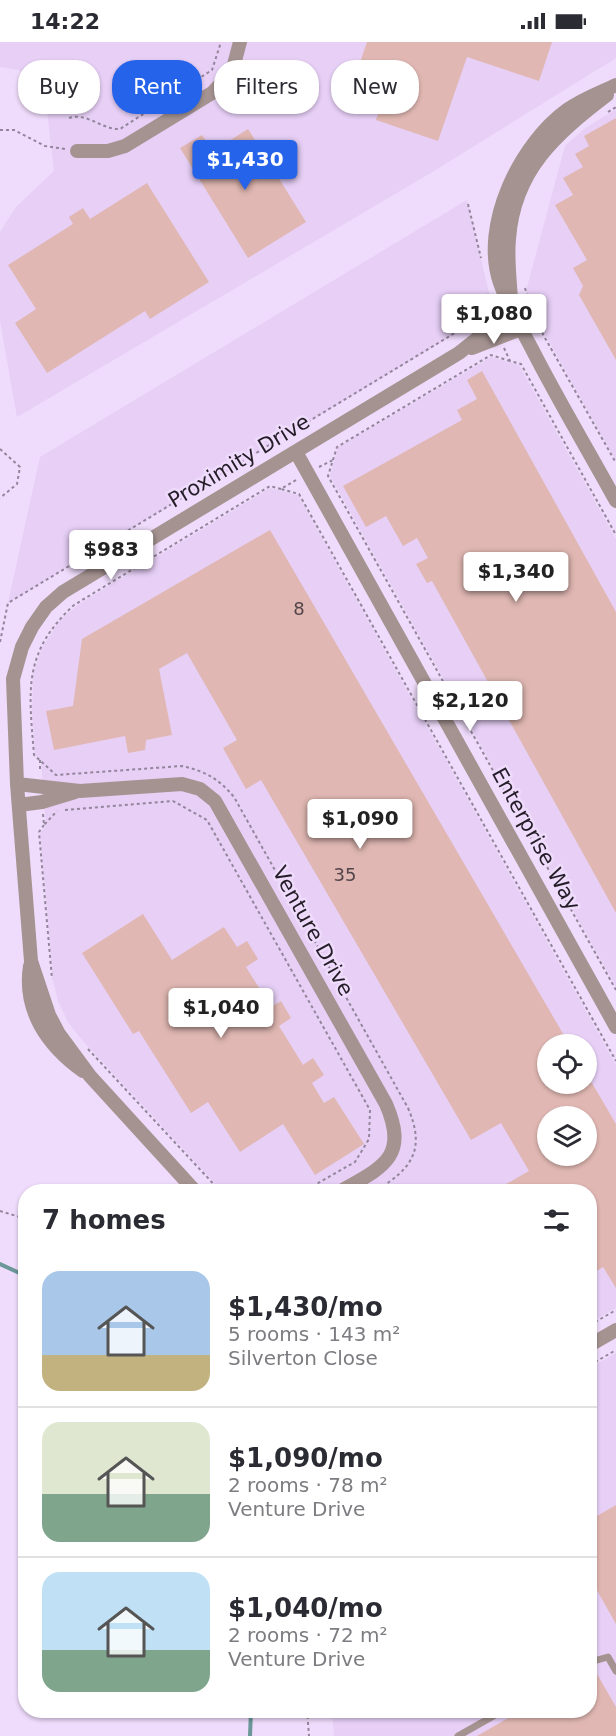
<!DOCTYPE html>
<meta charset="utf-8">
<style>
body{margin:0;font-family:"DejaVu Sans",sans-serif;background:#f7f7f7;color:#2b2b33;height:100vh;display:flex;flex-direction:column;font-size:22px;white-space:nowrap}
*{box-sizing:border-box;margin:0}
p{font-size:20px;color:#7c7c81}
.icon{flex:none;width:33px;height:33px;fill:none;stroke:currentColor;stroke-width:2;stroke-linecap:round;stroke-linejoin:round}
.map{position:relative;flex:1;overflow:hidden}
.panel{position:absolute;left:18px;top:1142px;width:579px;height:534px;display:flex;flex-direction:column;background:#fff;border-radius:24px;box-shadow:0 2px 4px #0004}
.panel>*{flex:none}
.banner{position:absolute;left:18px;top:18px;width:580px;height:54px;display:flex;gap:12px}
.buttons{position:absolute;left:537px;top:992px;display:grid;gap:12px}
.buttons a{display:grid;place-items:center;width:60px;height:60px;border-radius:50%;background:#fff;box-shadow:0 2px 4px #0004;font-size:30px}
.price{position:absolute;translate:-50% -51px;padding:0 14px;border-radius:6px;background:#fff;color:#222;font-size:20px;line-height:39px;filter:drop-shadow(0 2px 3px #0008)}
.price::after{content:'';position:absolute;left:50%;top:36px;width:18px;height:14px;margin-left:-9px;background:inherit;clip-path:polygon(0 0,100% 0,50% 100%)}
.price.active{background:#2563eb;color:#fff}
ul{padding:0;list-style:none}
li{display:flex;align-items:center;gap:18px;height:150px;padding:0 24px}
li+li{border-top:2px solid #e1e1e2}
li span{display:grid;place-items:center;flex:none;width:168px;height:120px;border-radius:18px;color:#555}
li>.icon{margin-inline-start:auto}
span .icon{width:72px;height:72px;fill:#fffc;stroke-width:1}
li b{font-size:26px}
h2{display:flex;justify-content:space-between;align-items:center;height:72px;padding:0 24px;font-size:26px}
.pill{padding:0 21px;border-radius:24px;background:#fff;box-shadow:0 2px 4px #0004;font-size:21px;line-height:54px}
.pill.active{background:#2563eb;color:#fff}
.status{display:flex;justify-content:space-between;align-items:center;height:42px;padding:0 30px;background:#fff;direction:ltr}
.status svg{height:16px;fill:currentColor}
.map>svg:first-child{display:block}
</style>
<div class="status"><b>14:22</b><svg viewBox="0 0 49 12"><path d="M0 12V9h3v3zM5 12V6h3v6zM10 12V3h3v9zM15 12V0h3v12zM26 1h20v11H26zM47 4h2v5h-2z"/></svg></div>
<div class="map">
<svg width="616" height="1694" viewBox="0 0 616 1694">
<rect width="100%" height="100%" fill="#efdbfb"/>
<path fill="#e7cff6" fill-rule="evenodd" d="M 0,0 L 616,0 L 616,16 L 434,129 L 17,375 L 0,279 L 0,190 L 16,165 L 54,129 L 46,60 L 19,28 L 0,25 Z
M 616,67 L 616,419 L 544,291 L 526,249 L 565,104 L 584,87 Z
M 467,158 L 489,251 L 478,278 L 8,561 L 40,415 Z
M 491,315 L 519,323 L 616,497 L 616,945 L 330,434 L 338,405 Z
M 270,446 L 298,453 L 616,1023 L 616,1266 L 590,1281 L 590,1149 L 222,1149 L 83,999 L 68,980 L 58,959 L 53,938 L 40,791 L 46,784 L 41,718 L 35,713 L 32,669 L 33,633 L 41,608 L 60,578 L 79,562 ZM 548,1002 L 586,1002 L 586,1041 L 548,1041 ZM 548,1074 L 586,1074 L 586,1113 L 548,1113 Z
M 616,1311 L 616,1694 L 334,1694 L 332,1668 L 590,1668 L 590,1326 Z"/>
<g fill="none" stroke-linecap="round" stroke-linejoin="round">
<path stroke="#6b9798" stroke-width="4" d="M 0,1222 L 26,1234
M 250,1694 L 251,1668"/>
</g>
<path fill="#e0b7b2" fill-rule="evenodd" d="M 367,0 L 552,0 L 539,39 L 467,15 L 438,99 L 376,78 L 378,72 L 346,61 Z
M 616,76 L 616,318 L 579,253 L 583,244 L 573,226 L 587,218 L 555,163 L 573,153 L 563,136 L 583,125 L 575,112 L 589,104 L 584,94 Z
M 248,87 L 306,180 L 248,216 L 180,106 L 202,93 L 213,109 Z
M 147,141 L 209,240 L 150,277 L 145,269 L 47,331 L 15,281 L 36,267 L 8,223 L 73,182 L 69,175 L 83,166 L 90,177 Z
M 482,329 L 616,570 L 616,871 L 432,539 L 427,541 L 416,522 L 428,516 L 417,496 L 403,504 L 386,474 L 366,485 L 343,444 L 462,378 L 457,368 L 477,357 L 467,338 Z
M 270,488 L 569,1002 L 548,1002 L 548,1041 L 592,1041 L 616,1082 L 616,1246 L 603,1225 L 590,1233 L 590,1149 L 494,1149 L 529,1129 L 501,1081 L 471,1098 L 261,738 L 246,747 L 223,706 L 237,698 L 187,611 L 159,627 L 172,693 L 146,698 L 145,708 L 128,711 L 125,694 L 54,708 L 46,669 L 73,664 L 82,597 ZM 548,1074 L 586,1074 L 586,1113 L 548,1113 Z
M 143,872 L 172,918 L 224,885 L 237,905 L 247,899 L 258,917 L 246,925 L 271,965 L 281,959 L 291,976 L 279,984 L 303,1023 L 313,1016 L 324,1033 L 312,1041 L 324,1061 L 334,1055 L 364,1102 L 315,1133 L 283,1082 L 240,1110 L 208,1060 L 191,1071 L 139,989 L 133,992 L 82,911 Z
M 616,1463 L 616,1582 L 590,1536 L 590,1478 Z
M 593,1625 L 616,1665 L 616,1694 L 477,1694 L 522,1668 L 590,1668 L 590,1626 Z"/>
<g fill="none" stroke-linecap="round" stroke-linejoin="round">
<path stroke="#93859b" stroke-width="2" stroke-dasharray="3 3" stroke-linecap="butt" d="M 608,70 L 616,65
M 69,76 C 87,70 102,88 120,87 L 212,28 L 221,0
M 0,88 L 14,88 L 45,104 L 65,107
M 468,162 L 481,216
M 525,246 L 533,273 L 545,296 L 616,421
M 488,271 L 484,263 L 489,251
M 504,306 L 510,319 L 521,322 L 616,493
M 510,319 L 491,313 L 337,405 L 328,434 L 616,948
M 0,407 L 20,425 L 17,442 L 0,456
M 319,425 L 333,418
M 296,438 L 281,447 L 299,452 L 616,1019
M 281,447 L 270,444 L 74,563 C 22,611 29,649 34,713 L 56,733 L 182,724 C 205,729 219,737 234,755 L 408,1066 C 426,1108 412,1127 375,1149
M 0,600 L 8,561 L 478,277 L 484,263
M 40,718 L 40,730
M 65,768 L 173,759 L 207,778 L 370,1068 L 369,1097 L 355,1120 L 304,1149
M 43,772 L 44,783 L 57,769
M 44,783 L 39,790 L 52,937
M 88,1007 L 220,1149
M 0,1169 L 26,1177
M 590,1283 L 616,1268
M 590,1323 L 616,1308
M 307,1668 L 309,1694"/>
<path stroke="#a59391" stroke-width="7" d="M 590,1620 L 608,1615 L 616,1629
M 458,1694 L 504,1668"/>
<path stroke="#a59391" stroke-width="14" d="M 616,43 C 599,51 582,57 567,68 C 520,102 480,183 500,241 C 508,264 521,286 532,307 C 558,358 588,408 616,459
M 77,109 L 108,109 L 125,104 L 212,51 L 232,30 L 240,0
M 511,258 C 510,238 507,217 509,197 C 514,128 556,92 607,53
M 472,306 L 521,287
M 296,410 L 616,985
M 17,742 L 80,749 L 182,742 L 200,747 L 215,759 L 386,1062 C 409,1115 383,1125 341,1149
M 19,763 L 42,760 L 75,750
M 30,924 C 23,969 48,1004 83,1029
M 195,1149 L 90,1034 L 59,992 L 49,973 L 31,919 L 17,742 L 13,637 L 22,605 L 32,585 L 46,565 L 63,550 L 459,311 L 494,283 L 514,272
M 590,1303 L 616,1288"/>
</g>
<g text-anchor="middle" stroke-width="5" stroke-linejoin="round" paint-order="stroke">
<g font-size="18" fill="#53444a">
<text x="299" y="573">8</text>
<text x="345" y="839">35</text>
</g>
<g font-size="21" fill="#241d28" stroke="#efdbfb">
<text transform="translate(239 419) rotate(-31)" y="7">Proximity Drive</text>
<text transform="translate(536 797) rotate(61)" y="7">Enterprise Way</text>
<text transform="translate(313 889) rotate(61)" y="7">Venture Drive</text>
</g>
</g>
</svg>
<div class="buttons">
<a><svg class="icon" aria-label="locate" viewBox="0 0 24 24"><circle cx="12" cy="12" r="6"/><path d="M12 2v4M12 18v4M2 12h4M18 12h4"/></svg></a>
<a><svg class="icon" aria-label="layers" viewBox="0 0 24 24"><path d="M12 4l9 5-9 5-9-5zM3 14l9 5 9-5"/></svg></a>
</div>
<b class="price active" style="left:245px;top:149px">$1,430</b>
<b class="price" style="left:494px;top:303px">$1,080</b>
<b class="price" style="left:111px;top:539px">$983</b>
<b class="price" style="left:516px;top:561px">$1,340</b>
<b class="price" style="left:470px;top:690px">$2,120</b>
<b class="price" style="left:360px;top:808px">$1,090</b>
<b class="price" style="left:221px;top:997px">$1,040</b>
<div class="banner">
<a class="pill">Buy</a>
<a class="pill active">Rent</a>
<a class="pill">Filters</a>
<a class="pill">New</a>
</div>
<section class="panel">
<h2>7 homes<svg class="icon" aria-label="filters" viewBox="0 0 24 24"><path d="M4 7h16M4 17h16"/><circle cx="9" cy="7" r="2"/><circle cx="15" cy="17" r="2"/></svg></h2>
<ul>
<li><span style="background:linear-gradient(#a9c7e8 70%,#c2b280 0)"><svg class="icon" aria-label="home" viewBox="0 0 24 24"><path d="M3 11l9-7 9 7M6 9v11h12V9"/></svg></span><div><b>$1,430/mo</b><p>5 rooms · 143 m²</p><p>Silverton Close</p></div></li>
<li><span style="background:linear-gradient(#dfe7d0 60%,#7fa58c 0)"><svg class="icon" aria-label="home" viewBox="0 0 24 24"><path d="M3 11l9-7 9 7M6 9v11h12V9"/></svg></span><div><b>$1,090/mo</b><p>2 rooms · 78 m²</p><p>Venture Drive</p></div></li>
<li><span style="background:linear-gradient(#bfe0f5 65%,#7fa58c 0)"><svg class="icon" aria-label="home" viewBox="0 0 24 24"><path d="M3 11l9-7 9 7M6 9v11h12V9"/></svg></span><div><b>$1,040/mo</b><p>2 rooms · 72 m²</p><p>Venture Drive</p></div></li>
</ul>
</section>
</div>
